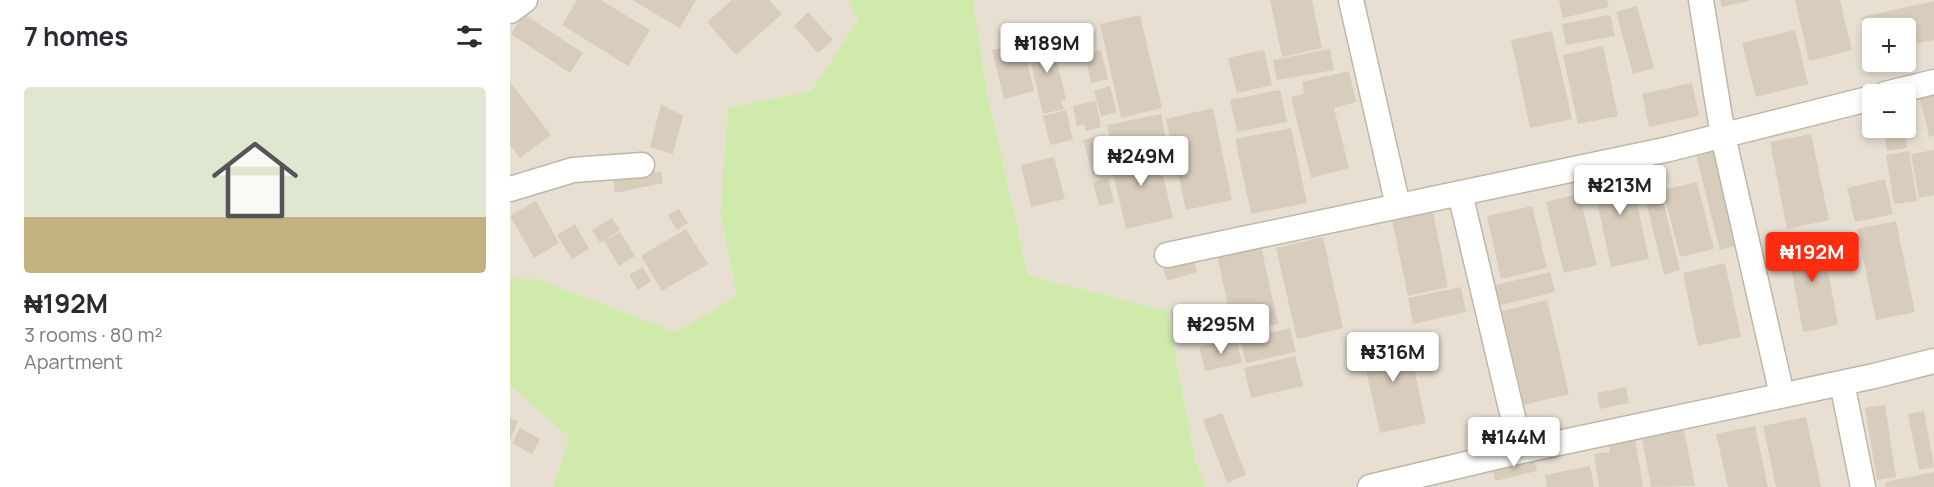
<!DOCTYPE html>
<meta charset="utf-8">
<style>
body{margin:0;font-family:Manrope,sans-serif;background:#f2f2f3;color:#2b2b33;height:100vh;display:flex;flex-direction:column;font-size:22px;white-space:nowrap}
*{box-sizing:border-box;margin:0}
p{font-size:20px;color:#7c7c81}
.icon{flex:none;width:33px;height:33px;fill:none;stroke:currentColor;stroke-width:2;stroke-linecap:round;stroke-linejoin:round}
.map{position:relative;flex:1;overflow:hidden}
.details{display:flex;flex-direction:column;background:#fff;width:510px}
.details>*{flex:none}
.controls{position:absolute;left:1352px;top:18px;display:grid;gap:12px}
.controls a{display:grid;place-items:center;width:54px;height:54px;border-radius:6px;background:#fff;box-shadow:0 3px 9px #0003;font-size:30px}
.price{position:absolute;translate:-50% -51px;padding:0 14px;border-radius:6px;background:#fff;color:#222;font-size:20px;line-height:39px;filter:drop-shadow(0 2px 3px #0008)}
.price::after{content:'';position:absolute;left:50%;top:36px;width:18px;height:14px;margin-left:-9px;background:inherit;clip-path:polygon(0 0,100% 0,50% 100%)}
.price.on{background:#ff2d0f;color:#fff}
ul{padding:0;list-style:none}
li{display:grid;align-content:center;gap:12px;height:318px;padding:0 24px}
li span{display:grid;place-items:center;height:186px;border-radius:6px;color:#555}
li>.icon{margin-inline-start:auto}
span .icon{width:108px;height:108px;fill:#fffc;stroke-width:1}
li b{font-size:26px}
h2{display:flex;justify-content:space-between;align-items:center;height:72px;padding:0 24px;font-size:26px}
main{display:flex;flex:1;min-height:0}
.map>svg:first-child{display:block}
</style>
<main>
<section class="details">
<h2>7 homes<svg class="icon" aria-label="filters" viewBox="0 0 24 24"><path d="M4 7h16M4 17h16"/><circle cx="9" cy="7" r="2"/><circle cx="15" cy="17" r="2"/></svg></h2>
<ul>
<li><span style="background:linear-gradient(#dfe7d0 70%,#c2b280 0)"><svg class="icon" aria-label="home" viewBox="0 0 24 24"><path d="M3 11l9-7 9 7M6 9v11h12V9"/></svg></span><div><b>₦192M</b><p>3 rooms · 80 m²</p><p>Apartment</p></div></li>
</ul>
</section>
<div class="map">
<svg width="1424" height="487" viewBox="0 0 1424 487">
<rect width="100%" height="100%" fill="#f3eee4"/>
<path fill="#e7e0d2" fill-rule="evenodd" d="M 0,0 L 338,0 L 348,20 L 301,91 L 218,108 L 210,213 L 227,295 L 166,332 L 28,279 L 0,278 Z
M 463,0 L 1424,0 L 1424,487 L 696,487 L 686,463 L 657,311 L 518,275 L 477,92 ZM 1362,28 L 1395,28 L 1395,62 L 1362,62 ZM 1362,94 L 1395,94 L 1395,128 L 1362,128 Z
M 0,386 L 59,437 L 43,487 L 0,487 Z"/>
<path fill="#cfeaaa" d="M 338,0 L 463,0 L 477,92 L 518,275 L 657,311 L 686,463 L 696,487 L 43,487 L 59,437 L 0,386 L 0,278 L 28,279 L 166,332 L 227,295 L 210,213 L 218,108 L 301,91 L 348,20 Z"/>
<path fill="#d8ccbc" d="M 67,0 L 91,0 L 140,30 L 118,66 L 52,25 Z
M 122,0 L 186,0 L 170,28 Z
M 222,0 L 259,0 L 272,14 L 226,55 L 197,22 Z
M 760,0 L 802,0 L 812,48 L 772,57 Z
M 1049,0 L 1097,0 L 1099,7 L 1053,18 Z
M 1210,0 L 1238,0 L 1239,1 L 1212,7 Z
M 1285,0 L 1330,0 L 1342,50 L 1299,61 Z
M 1424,1 L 1424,40 L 1395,46 L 1395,28 L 1362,28 L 1361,58 L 1352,17 Z
M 1127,6 L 1144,68 L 1123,74 L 1106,12 Z
M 298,12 L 323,40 L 308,53 L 284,26 Z
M 14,14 L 73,53 L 60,73 L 1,34 Z
M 630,15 L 652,108 L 611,118 L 590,24 Z
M 1100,15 L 1105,36 L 1056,45 L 1052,24 Z
M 1285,30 L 1298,84 L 1246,97 L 1232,43 Z
M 1042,31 L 1062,119 L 1020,128 L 1001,40 Z
M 541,36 L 556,100 L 551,101 L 554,109 L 533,114 L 516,42 Z
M 513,43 L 524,91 L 494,99 L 482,50 Z
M 1093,46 L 1108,116 L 1068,124 L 1053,55 Z
M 820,49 L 824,70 L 767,80 L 763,60 Z
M 591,50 L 598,79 L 581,83 L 575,54 Z
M 754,50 L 762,85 L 727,93 L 718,58 Z
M 839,71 L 846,102 L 824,108 L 839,168 L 801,178 L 781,97 L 794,94 L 792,82 Z
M 0,82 L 41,135 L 10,158 L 0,145 Z
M 1182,83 L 1189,116 L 1139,127 L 1132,94 Z
M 600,86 L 607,112 L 591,116 L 584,91 Z
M 770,90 L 777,122 L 727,132 L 720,100 Z
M 1424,96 L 1424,136 L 1419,137 L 1410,98 Z
M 586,101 L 591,127 L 576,131 L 574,124 L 567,126 L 563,106 Z
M 151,104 L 173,116 L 163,154 L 140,147 Z
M 703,108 L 722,200 L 676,210 L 656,119 Z
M 556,110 L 563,140 L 540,145 L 533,116 Z
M 651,114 L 656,139 L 602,151 L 597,125 Z
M 781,128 L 797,203 L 741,214 L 725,139 Z
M 1374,128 L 1394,128 L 1397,148 L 1377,151 Z
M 1301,134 L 1319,220 L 1277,229 L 1260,142 Z
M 593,135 L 602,170 L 583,175 L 573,140 Z
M 1203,142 L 1229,245 L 1210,250 L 1184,147 Z
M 646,145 L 663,218 L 616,229 L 599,155 Z
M 1424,150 L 1424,195 L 1409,198 L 1401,154 Z
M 1399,151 L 1407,201 L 1384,204 L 1376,155 Z
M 544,157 L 555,199 L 521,207 L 511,165 Z
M 1144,164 L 1170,270 L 1154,275 L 1128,168 Z
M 1119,166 L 1139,259 L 1101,267 L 1081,174 Z
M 151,171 L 153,183 L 105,193 L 103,181 Z
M 598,178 L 604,202 L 589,206 L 583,182 Z
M 1375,179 L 1383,214 L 1345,222 L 1337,188 Z
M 1187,182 L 1204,249 L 1170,257 L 1153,190 Z
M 1069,194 L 1087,265 L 1054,273 L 1036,202 Z
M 26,201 L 49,243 L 24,258 L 0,216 Z
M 1022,206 L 1037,268 L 991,279 L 977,216 Z
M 169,209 L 178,223 L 167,230 L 158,215 Z
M 923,212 L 938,287 L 898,296 L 882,220 Z
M 102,218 L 110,230 L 90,243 L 82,230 Z
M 1386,221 L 1405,312 L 1366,320 L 1347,229 Z
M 65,224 L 79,249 L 62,259 L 47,235 Z
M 176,229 L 198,264 L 152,291 L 131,256 Z
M 110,232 L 125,256 L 109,266 L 94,241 Z
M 1311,234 L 1328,325 L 1293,332 L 1276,241 Z
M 813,237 L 833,328 L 787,339 L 766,248 Z
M 751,246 L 768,324 L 724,334 L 707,255 Z
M 682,255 L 687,272 L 657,281 L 652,264 Z
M 1215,263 L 1231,337 L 1188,346 L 1173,273 Z
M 133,267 L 141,281 L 128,290 L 119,275 Z
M 1040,272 L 1045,292 L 987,306 L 982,286 Z
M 951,287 L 956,312 L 903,324 L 898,298 Z
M 1037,300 L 1059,394 L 1014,405 L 992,311 Z
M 780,328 L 786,352 L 736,363 L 730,340 Z
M 896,333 L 916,423 L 870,433 L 850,343 Z
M 726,338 L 732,363 L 695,371 L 689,347 Z
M 785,356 L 793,386 L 741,398 L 734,368 Z
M 1116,387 L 1119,403 L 1090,409 L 1087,393 Z
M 1375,405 L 1386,477 L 1367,480 L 1355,408 Z
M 1414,411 L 1424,467 L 1409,470 L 1398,414 Z
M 712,413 L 736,475 L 717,483 L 693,420 Z
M 1296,417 L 1311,487 L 1266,487 L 1253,426 Z
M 0,418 L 8,421 L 0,440 Z
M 1245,426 L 1258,487 L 1218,487 L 1206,434 Z
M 10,428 L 30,439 L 22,454 L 2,443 Z
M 1174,430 L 1185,486 L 1141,487 L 1132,438 Z
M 1125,438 L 1133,487 L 1089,487 L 1084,454 L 1100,452 L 1098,443 Z
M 1023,455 L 1027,471 L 985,481 L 982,465 Z
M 1080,466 L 1084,487 L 1037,487 L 1035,475 Z
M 1424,472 L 1424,487 L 1376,487 L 1375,482 Z"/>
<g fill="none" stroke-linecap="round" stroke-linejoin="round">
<defs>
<path id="minor" d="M 841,0 L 888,206
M 1191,0 L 1213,136 L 1272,395
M 0,11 L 15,0
M 1375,94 L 1424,82
M 0,189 L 63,170 L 132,165
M 950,193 L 1011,451
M 657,255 L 1159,149 L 1362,98
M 1332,383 L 1353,487
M 860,487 L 1011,451 L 1364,376 L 1424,361"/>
</defs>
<use href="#minor" stroke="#bfb6a6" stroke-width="27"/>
<use href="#minor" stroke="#fff" stroke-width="24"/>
</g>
</svg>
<div class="controls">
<a>+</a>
<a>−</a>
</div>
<b class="price" style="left:537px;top:74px">₦189M</b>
<b class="price" style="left:631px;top:187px">₦249M</b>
<b class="price" style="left:1110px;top:216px">₦213M</b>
<b class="price on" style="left:1302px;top:283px">₦192M</b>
<b class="price" style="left:711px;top:355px">₦295M</b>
<b class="price" style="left:883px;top:383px">₦316M</b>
<b class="price" style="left:1004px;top:468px">₦144M</b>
</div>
</main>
